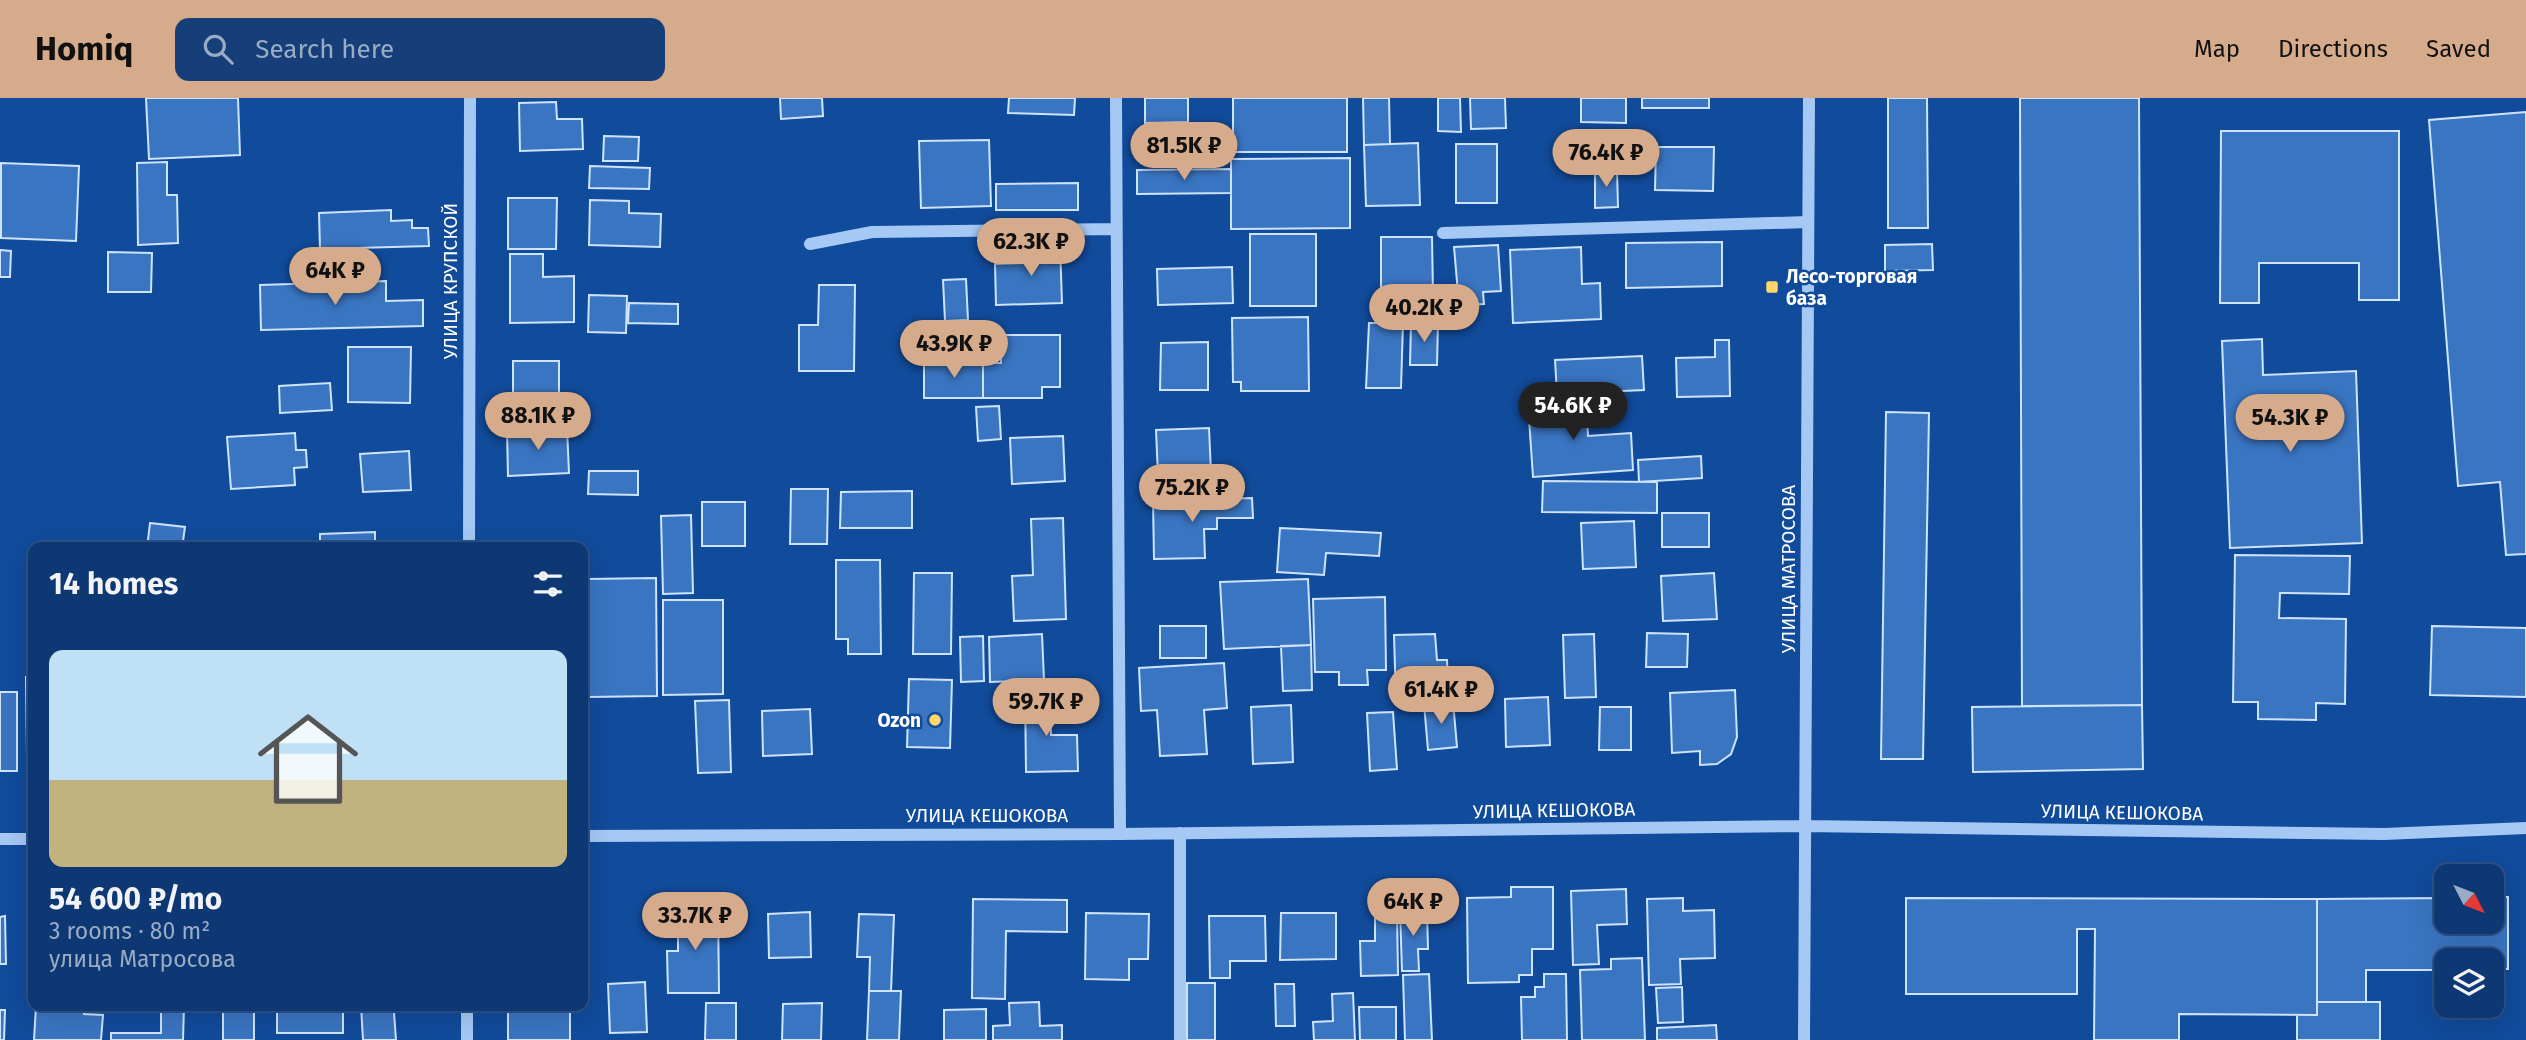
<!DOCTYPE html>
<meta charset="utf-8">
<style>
body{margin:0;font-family:"Fira Sans",sans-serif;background:#163f79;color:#f1f3f6;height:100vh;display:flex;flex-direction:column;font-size:26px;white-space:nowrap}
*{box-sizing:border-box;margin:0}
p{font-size:23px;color:#9aacc5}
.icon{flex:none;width:38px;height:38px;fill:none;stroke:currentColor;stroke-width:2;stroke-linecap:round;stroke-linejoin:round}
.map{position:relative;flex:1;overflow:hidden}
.sheet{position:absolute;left:28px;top:444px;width:560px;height:469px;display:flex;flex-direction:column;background:#0d3874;border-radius:14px;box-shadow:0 7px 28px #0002,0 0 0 2px #2d5286}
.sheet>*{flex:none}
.needle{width:46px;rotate:132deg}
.controls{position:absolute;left:2434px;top:766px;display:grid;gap:14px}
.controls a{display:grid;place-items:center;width:70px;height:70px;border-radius:14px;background:#0d3874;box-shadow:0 7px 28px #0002,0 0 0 2px #2d5286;font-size:35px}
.price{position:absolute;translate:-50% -60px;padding:0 16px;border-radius:24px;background:#d6ab8b;color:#111;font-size:23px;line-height:46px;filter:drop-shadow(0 2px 4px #0008)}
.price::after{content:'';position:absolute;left:50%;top:42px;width:21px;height:16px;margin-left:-10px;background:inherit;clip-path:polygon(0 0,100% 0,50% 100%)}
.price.active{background:#222;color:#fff}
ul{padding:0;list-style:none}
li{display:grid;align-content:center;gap:14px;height:371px;padding:0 21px}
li+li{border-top:2px solid #2d5286}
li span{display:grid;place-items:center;height:217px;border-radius:14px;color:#555}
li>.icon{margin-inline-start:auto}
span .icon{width:126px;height:126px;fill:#fffc;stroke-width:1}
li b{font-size:30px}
h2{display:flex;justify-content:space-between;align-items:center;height:84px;padding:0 21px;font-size:30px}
header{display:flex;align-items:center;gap:42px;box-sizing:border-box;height:98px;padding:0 35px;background:#d6ab8b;color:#111}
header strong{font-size:33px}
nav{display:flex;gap:38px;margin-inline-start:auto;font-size:24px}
.search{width:490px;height:63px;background:#163f79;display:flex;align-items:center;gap:18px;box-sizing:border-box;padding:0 24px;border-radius:14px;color:#9aacc5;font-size:26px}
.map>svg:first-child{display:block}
</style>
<header>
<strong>Homiq</strong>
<div class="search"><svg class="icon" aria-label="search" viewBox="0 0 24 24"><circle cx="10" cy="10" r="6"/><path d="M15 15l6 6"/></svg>Search here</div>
<nav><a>Map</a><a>Directions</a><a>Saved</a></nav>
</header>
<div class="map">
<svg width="2526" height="942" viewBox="0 0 2526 942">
<rect width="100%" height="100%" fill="#114b9b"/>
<path fill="#3a75c2" stroke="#cee3fe" stroke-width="2" d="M 146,0 L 238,0 L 240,57 L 149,61 Z
M 780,0 L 822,0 L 823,18 L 781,21 Z
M 1009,0 L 1075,0 L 1074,17 L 1008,15 Z
M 1145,0 L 1188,0 L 1188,24 L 1145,25 Z
M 1233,0 L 1347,0 L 1347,54 L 1233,54 Z
M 1363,0 L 1389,0 L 1390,46 L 1364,47 Z
M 1438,0 L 1460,0 L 1461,34 L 1438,33 Z
M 1470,0 L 1505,0 L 1506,30 L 1471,31 Z
M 1581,0 L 1626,0 L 1626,25 L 1581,24 Z
M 1642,0 L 1709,0 L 1709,10 L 1642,10 Z
M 1888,0 L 1927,0 L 1928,130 L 1888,130 Z
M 2020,0 L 2139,0 L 2142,607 L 2022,608 Z
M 556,4 L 557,21 L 582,21 L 583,51 L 520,53 L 519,5 Z
M 2526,14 L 2526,456 L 2506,457 L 2500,384 L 2458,388 L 2429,22 Z
M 2221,33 L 2399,33 L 2399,202 L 2359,202 L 2359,165 L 2259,165 L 2259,205 L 2220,205 Z
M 604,38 L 639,39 L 638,63 L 603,63 Z
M 989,42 L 991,108 L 921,110 L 919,43 Z
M 1418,45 L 1420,107 L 1366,108 L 1364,47 Z
M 1456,46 L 1497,46 L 1497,105 L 1456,105 Z
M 1656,49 L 1714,49 L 1713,93 L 1655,92 Z
M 1350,60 L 1350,130 L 1231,131 L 1231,61 Z
M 167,64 L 167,97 L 177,97 L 178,145 L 138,147 L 137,65 Z
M 1,65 L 79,68 L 76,143 L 1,140 Z
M 590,68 L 650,70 L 649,91 L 589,90 Z
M 1231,71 L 1231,95 L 1137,96 L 1137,72 Z
M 1595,72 L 1617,72 L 1618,109 L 1595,110 Z
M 1078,85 L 1078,112 L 996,112 L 996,86 Z
M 508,100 L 557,100 L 556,151 L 508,151 Z
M 590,102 L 629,103 L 629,115 L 661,116 L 660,149 L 589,147 Z
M 391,112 L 391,123 L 412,122 L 412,130 L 428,130 L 429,148 L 320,151 L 319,115 Z
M 1250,136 L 1316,136 L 1316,208 L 1250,208 Z
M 1381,139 L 1432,139 L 1433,196 L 1381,196 Z
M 1722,144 L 1722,188 L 1626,190 L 1626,145 Z
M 1060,146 L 1062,205 L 996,207 L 995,166 L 1028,165 L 1027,147 Z
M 1932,146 L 1933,172 L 1885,173 L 1885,147 Z
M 1498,147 L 1501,193 L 1483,194 L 1484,206 L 1463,207 L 1463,195 L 1458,195 L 1454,149 Z
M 1581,149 L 1582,186 L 1600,185 L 1601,221 L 1513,225 L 1510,152 Z
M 0,152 L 11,153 L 10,179 L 0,179 Z
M 108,154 L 152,155 L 151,194 L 108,194 Z
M 510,156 L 543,156 L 543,179 L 574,178 L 574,224 L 510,225 Z
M 1232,169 L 1233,205 L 1158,207 L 1157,171 Z
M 966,181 L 968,222 L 945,223 L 943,182 Z
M 386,183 L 386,203 L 423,202 L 423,228 L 261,232 L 260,187 Z
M 819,187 L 855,187 L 854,273 L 799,273 L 799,227 L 818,227 Z
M 589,197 L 627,198 L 626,235 L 588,234 Z
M 629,205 L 678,206 L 678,226 L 628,225 Z
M 1308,219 L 1309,293 L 1241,293 L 1241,284 L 1233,284 L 1232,220 Z
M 1411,224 L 1438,225 L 1437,267 L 1410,267 Z
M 1369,225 L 1403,225 L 1401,290 L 1366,290 Z
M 1001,237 L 1060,237 L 1060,289 L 1042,289 L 1042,300 L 983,300 L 983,265 L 1001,265 Z
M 2262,241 L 2263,277 L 2356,273 L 2362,445 L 2230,450 L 2222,243 Z
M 1715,242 L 1729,242 L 1730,298 L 1677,299 L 1676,260 L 1715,259 Z
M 1208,244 L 1208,292 L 1160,292 L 1161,245 Z
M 348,249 L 411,249 L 410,305 L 348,304 Z
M 1642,258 L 1644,292 L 1557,296 L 1555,262 Z
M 513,263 L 559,263 L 559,305 L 513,306 Z
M 924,265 L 983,265 L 983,300 L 924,300 Z
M 330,285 L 332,312 L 280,315 L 279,288 Z
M 1586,301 L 1588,338 L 1631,335 L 1633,372 L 1533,379 L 1528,306 Z
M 999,308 L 1001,341 L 978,343 L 976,309 Z
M 1886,314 L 1929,315 L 1923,661 L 1881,661 Z
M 567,330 L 569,375 L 508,378 L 507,332 Z
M 1209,330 L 1211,375 L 1158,378 L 1156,332 Z
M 295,335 L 296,352 L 306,352 L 307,369 L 294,370 L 295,387 L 231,391 L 227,339 Z
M 1063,338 L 1065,383 L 1012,386 L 1010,340 Z
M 409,353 L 411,392 L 363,394 L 360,356 Z
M 1701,358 L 1702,380 L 1639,384 L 1638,362 Z
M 589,373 L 638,373 L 638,397 L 588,396 Z
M 1543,383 L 1657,384 L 1657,415 L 1542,414 Z
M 791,391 L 828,391 L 827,446 L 790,446 Z
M 912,393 L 912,430 L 840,430 L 841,394 Z
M 1252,400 L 1253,420 L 1217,420 L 1217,431 L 1204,431 L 1205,460 L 1154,461 L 1153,403 Z
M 702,404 L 745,404 L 745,448 L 702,448 Z
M 1662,415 L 1709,415 L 1709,449 L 1662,449 Z
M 691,417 L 693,495 L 663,496 L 661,418 Z
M 1063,420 L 1066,521 L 1014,523 L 1012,478 L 1033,477 L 1031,421 Z
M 1634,423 L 1636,469 L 1583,471 L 1581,425 Z
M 150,425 L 185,429 L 182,450 L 147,450 Z
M 1280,430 L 1381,435 L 1379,458 L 1326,455 L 1324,477 L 1277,474 Z
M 375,434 L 375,445 L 399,445 L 399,450 L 320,450 L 320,436 Z
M 2235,457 L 2350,458 L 2349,496 L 2280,495 L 2279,520 L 2346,521 L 2345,606 L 2316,605 L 2316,622 L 2258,621 L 2258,604 L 2233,604 Z
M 836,462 L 880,462 L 881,556 L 848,556 L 848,541 L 836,541 Z
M 914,475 L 952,475 L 951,556 L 913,556 Z
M 1714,475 L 1717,521 L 1663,523 L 1661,478 Z
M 656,480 L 657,598 L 588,599 L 587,481 Z
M 1308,481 L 1311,547 L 1224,551 L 1220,484 Z
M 1385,499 L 1386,572 L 1367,572 L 1368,587 L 1339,587 L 1339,574 L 1315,574 L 1313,501 Z
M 663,502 L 723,502 L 723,596 L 663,597 Z
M 1160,528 L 1206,528 L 1206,560 L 1160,560 Z
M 2432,528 L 2526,530 L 2526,599 L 2430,597 Z
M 1647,535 L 1688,536 L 1687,569 L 1646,569 Z
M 1042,536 L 1044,582 L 990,584 L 989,539 Z
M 1435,536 L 1437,562 L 1447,562 L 1449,601 L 1396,603 L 1394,537 Z
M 1594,536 L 1596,599 L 1565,600 L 1563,537 Z
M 983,538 L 984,583 L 961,584 L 960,539 Z
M 1311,547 L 1312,592 L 1283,593 L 1281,548 Z
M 1224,565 L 1227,610 L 1204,612 L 1207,656 L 1160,658 L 1157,612 L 1141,613 L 1139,570 Z
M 26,579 L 33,579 L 33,656 L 27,656 Z
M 909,581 L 952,582 L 950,650 L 907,649 Z
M 1025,592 L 1050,592 L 1051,637 L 1077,637 L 1078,673 L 1026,674 Z
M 1735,592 L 1737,639 L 1731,656 L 1717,666 L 1700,667 L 1700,653 L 1672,655 L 1670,595 Z
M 0,594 L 17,594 L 17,673 L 0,673 Z
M 1548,599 L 1550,647 L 1506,649 L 1505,601 Z
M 729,602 L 731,674 L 698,675 L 695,603 Z
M 1453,603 L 1457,649 L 1428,652 L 1424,606 Z
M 1291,607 L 1293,664 L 1253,666 L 1251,609 Z
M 2142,607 L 2143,671 L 1973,674 L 1972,609 Z
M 1600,609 L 1631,609 L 1631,652 L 1599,652 Z
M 810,611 L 812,656 L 763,658 L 762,613 Z
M 1393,614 L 1397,671 L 1370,673 L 1367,615 Z
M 1511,789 L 1553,789 L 1553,851 L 1532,851 L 1532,877 L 1519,877 L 1519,884 L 1468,885 L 1467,800 L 1511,799 Z
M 1626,791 L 1627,826 L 1597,827 L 1599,866 L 1573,867 L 1571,793 Z
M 2492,799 L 2508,799 L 2508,871 L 2492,871 L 2492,863 L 2446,863 L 2446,872 L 2366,872 L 2366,904 L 2317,904 L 2317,801 L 2446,800 L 2446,824 L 2492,824 Z
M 1683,800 L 1683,813 L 1714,812 L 1715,860 L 1680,861 L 1681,886 L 1649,887 L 1647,801 Z
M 1906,800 L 2317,801 L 2317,917 L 2179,916 L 2179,942 L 2094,942 L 2095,831 L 2077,831 L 2077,896 L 1906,896 Z
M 973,801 L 1067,802 L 1067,834 L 1006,833 L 1005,901 L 972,900 Z
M 718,807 L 719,895 L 668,895 L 667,853 L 678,853 L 678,808 Z
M 1427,812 L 1428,851 L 1418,851 L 1419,873 L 1402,873 L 1400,813 Z
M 1375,813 L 1397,813 L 1398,877 L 1361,878 L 1360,843 L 1375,843 Z
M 810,814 L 811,859 L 769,860 L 768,816 Z
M 1086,815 L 1149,816 L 1148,861 L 1129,861 L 1129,882 L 1085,881 Z
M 1281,815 L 1336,815 L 1336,861 L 1280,862 Z
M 859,816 L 894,817 L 891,893 L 869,893 L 870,859 L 857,859 Z
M 5,818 L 6,866 L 0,866 L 0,819 Z
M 1209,818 L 1265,818 L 1266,863 L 1230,863 L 1230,880 L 1210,880 Z
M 1642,860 L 1645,942 L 1582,942 L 1580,872 L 1611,871 L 1611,861 Z
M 1429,876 L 1432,942 L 1405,942 L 1403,877 Z
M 1544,876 L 1566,876 L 1567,942 L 1522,942 L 1521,899 L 1535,899 L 1535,889 L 1544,889 Z
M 645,884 L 647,934 L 610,935 L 608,886 Z
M 1187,885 L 1215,885 L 1215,942 L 1187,942 Z
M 1275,886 L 1294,886 L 1295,928 L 1276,928 Z
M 1682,889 L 1683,924 L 1658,925 L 1656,890 Z
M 869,893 L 901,893 L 899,942 L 867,942 Z
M 1353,895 L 1355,942 L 1314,942 L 1313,924 L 1333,923 L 1332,896 Z
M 1039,904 L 1040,928 L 1062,927 L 1062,942 L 993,942 L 993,928 L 1010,927 L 1009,905 Z
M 2317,904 L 2380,904 L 2380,942 L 2297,942 L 2297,917 L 2317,917 Z
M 706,905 L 736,905 L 736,942 L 705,942 Z
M 822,905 L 821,942 L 782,942 L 783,906 Z
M 36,908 L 84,908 L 84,916 L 103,917 L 101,942 L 34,942 Z
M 161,908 L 184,908 L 183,942 L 111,942 L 111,935 L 161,935 Z
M 223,908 L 254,908 L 254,942 L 223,942 Z
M 277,908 L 343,908 L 343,935 L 277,935 Z
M 361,908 L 406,908 L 406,913 L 394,914 L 396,942 L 363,942 Z
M 508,908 L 570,908 L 570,942 L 508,942 Z
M 1359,909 L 1396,909 L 1396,942 L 1360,942 Z
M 986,911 L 986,942 L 944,942 L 944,912 Z
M 0,912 L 5,912 L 4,942 L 0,942 Z
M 1716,927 L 1717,942 L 1657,942 L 1657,930 Z"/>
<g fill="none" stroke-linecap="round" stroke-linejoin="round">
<path stroke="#a5c8f4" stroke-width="12" d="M 1116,0 L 1120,736
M 1443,135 L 1808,124
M 810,146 L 872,134 L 1116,131
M 469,450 L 470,0
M 1180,735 L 1180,942
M 583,738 L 1120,736 L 1806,728 L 2384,736 L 2526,730
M 0,741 L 33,741
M 467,942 L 467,908
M 1804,942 L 1809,0"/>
</g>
<g fill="#ffd668" stroke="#114b9b" stroke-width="2.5">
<rect x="1765" y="182" width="14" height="14" rx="3.5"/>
<circle cx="935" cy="622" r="7"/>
</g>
<g text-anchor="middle" stroke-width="5" stroke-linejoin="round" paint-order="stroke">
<g font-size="19" font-weight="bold" fill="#fff" stroke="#114b9b" text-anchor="start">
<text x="1786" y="185">Лесо-торговая<tspan x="1786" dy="22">база</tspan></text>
<text x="921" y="629" text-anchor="end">Ozon</text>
</g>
<g font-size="19" fill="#fff" stroke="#114b9b">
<text transform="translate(450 183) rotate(-90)" y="7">УЛИЦА КРУПСКОЙ</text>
<text transform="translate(1788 471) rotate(-90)" y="7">УЛИЦА МАТРОСОВА</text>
<text transform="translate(1554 712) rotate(-1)" y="7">УЛИЦА КЕШОКОВА</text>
<text transform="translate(2122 714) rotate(1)" y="7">УЛИЦА КЕШОКОВА</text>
<text x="987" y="724">УЛИЦА КЕШОКОВА</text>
</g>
</g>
</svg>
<div class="controls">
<a><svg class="needle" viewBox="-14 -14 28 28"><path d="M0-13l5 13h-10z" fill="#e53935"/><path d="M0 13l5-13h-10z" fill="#9aacc5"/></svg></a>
<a><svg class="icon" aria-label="layers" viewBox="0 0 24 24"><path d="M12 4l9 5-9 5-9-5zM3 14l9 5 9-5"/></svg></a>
</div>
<b class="price" style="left:1184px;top:84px">81.5K ₽</b>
<b class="price" style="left:1606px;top:91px">76.4K ₽</b>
<b class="price" style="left:1031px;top:180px">62.3K ₽</b>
<b class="price" style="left:335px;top:209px">64K ₽</b>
<b class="price" style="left:1424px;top:246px">40.2K ₽</b>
<b class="price" style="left:954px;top:282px">43.9K ₽</b>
<b class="price active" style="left:1573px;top:344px">54.6K ₽</b>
<b class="price" style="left:538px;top:354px">88.1K ₽</b>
<b class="price" style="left:2290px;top:356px">54.3K ₽</b>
<b class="price" style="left:1192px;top:426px">75.2K ₽</b>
<b class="price" style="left:1441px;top:628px">61.4K ₽</b>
<b class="price" style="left:1046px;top:640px">59.7K ₽</b>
<b class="price" style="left:1413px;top:840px">64K ₽</b>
<b class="price" style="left:695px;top:854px">33.7K ₽</b>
<section class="sheet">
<h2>14 homes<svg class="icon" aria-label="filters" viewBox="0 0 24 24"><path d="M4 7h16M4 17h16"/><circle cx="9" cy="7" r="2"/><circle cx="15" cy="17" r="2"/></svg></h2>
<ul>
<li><span style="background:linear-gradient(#bfe0f5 60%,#c2b280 0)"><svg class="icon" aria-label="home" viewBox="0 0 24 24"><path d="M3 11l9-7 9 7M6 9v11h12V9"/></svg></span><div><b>54 600 ₽/mo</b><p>3 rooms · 80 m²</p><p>улица Матросова</p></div></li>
</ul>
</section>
</div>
